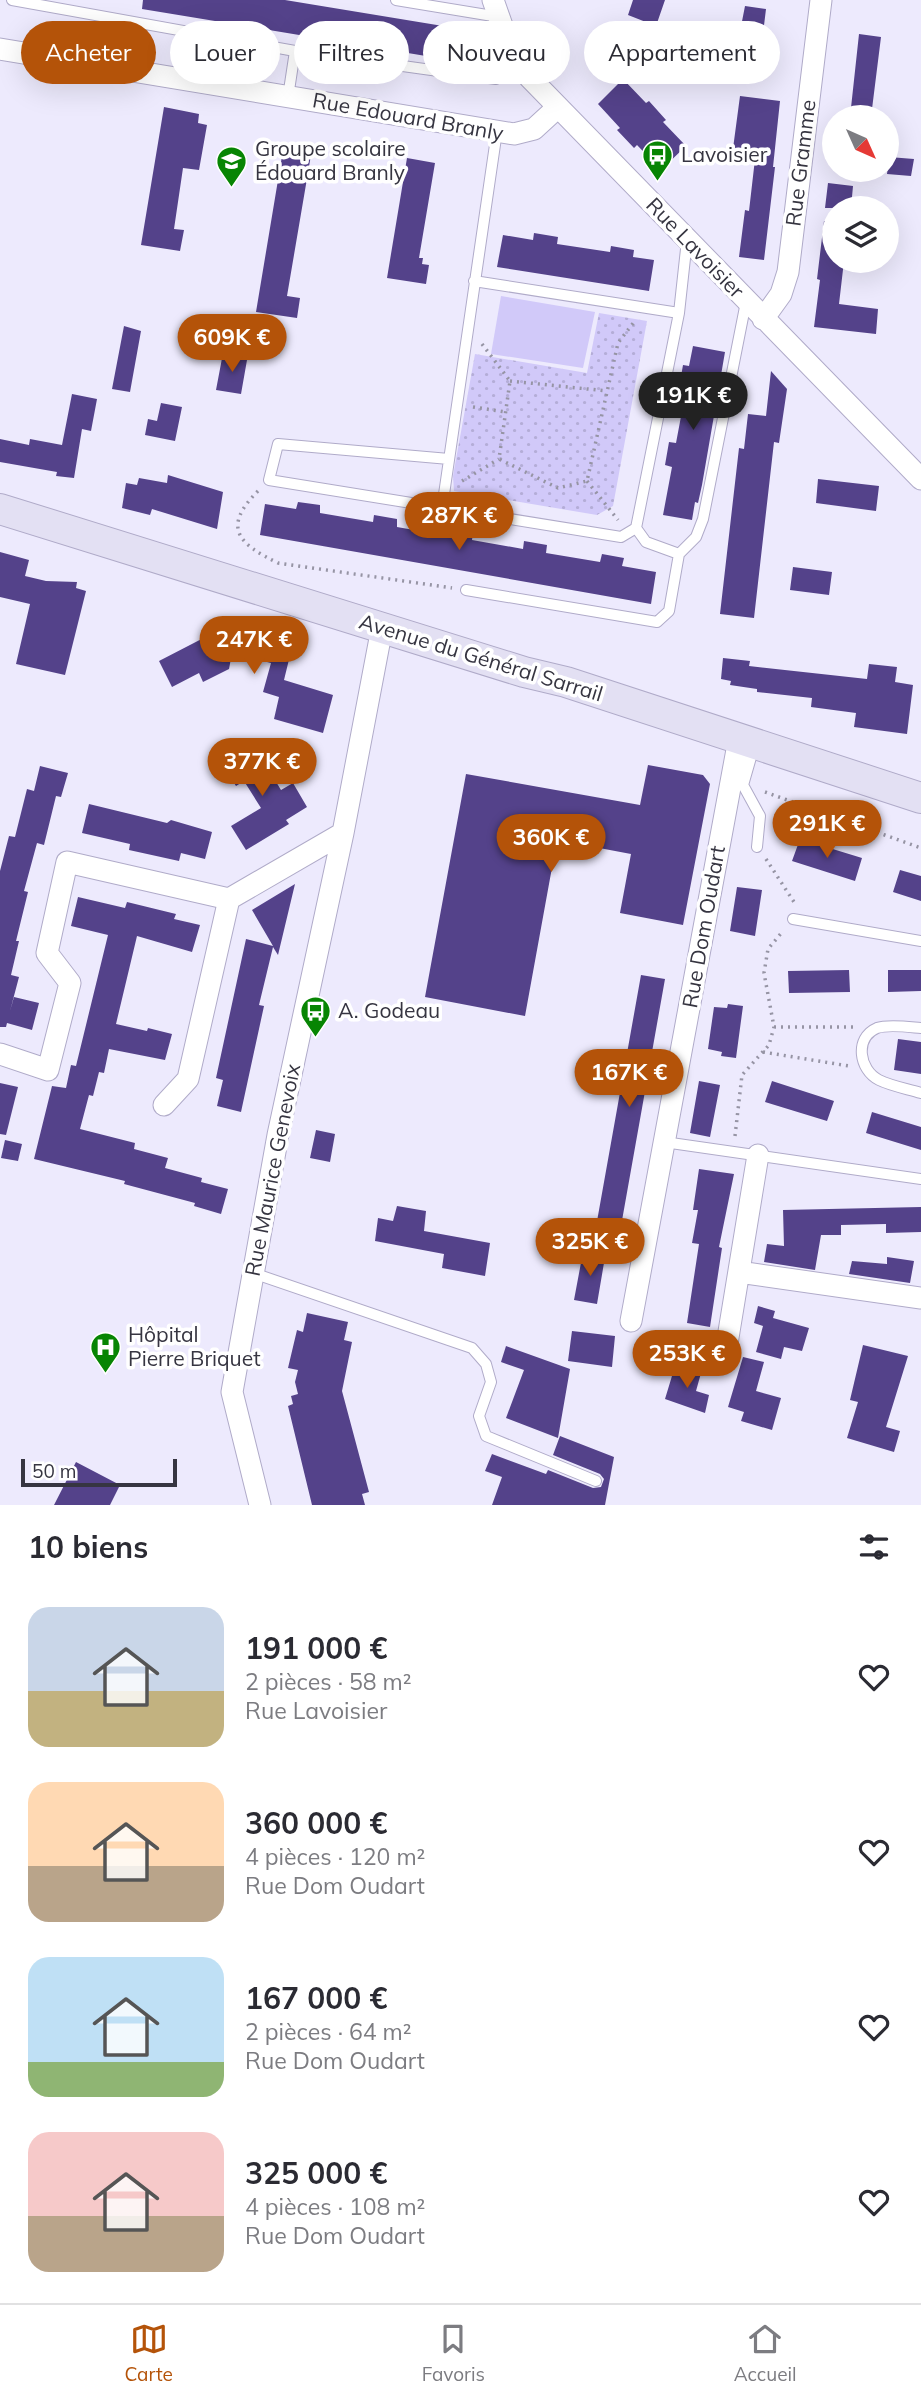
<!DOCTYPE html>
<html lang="fr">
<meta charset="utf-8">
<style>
body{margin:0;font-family:Mulish,sans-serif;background:#f2f2f3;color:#2b2b33;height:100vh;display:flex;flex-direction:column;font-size:26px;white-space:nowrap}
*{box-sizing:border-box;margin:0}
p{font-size:23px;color:#7c7c81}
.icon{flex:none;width:38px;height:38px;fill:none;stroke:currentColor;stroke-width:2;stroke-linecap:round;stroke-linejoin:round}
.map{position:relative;height:1505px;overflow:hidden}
.panel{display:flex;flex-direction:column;background:#fff;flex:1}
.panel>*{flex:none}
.banner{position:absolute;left:21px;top:21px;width:880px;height:63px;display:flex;gap:14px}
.needle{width:46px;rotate:135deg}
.controls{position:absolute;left:822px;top:105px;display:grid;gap:14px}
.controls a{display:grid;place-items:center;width:77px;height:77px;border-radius:50%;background:#fff;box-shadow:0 7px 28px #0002;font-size:35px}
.scale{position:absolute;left:21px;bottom:18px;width:156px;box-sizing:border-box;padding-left:7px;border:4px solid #363541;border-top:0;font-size:19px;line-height:24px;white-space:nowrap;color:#363541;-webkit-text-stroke:5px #fff;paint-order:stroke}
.price{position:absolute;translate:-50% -60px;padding:0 16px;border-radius:24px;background:#b45309;color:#fff;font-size:23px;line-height:46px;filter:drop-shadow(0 2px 4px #0008)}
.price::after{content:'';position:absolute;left:50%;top:42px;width:21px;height:16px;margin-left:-10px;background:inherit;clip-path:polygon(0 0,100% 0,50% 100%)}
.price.selected{background:#222;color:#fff}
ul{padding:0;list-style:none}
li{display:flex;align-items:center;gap:21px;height:175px;padding:0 28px}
li span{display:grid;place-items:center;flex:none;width:196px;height:140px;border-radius:21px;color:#555}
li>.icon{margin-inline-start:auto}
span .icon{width:84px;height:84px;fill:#fffc;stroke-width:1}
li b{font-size:30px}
h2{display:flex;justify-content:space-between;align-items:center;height:84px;padding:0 28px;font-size:30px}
.tag{padding:0 24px;border-radius:32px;background:#fff;box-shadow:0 7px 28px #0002;font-size:24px;line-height:63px}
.tag.selected{background:#b45309;color:#fff}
.dock{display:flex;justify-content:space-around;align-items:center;height:98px;border-top:2px solid #e1e1e2;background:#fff;font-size:19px;color:#7c7c81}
.dock a{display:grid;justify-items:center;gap:4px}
.dock .selected{color:#b45309}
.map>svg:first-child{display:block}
</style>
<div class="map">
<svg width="921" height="1505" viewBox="0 0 921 1505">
<defs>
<pattern id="green-dots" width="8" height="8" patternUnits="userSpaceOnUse" patternTransform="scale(1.75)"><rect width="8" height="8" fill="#d1c9f9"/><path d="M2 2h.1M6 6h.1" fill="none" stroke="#b4add7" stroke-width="1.8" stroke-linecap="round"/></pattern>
</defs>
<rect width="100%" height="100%" fill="#edeafd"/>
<path fill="url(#green-dots)" d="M 599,313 L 647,321 L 613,506 L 597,515 L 454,491 L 453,476 L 475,354 L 587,373 Z"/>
<path fill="#d1c9f9" d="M 501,296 L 595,312 L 583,368 L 491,354 Z"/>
<path fill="#54428a" d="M 143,0 L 285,0 L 449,27 L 444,59 L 142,9 Z
M 633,0 L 665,0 L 656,26 L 628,15 Z
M 745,6 L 766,9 L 761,50 L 737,47 Z
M 859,34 L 881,37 L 871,117 L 850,117 Z
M 623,79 L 646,103 L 649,101 L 666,120 L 663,122 L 686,146 L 661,170 L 637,145 L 634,148 L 617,130 L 620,128 L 598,104 Z
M 740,96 L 780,101 L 773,167 L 775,167 L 764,260 L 739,257 L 745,210 L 749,211 L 755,159 L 732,156 Z
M 164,107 L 199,114 L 198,123 L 207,125 L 199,170 L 183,168 L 174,229 L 184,230 L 180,251 L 141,245 Z
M 283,150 L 311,155 L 287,296 L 300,298 L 297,318 L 256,312 Z
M 889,157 L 914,159 L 911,176 L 887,174 Z
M 407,158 L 435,163 L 419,258 L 423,258 L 422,264 L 429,265 L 426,284 L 387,278 Z
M 828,183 L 853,186 L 851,208 L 825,208 Z
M 824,221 L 835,222 L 835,261 L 844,261 L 839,304 L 878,309 L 876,334 L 814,327 L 820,280 L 817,279 Z
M 534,233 L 558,237 L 557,244 L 610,252 L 611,246 L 634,250 L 633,257 L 654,260 L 649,291 L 497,267 L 503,235 L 533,240 Z
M 124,326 L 141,331 L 130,392 L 112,389 Z
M 693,346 L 725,352 L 702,485 L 698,503 L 695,502 L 692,520 L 663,515 L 672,467 L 665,465 L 669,442 L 676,443 L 686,390 L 679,388 L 683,365 L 689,366 Z
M 223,353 L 247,360 L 241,394 L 216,390 Z
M 771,371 L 787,389 L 779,443 L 774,442 L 754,618 L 720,614 L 739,448 L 744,449 L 748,414 L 766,416 Z
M 72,394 L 97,399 L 91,431 L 82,429 L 74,478 L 56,476 L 57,472 L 0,462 L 0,439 L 29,445 L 30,439 L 62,445 Z
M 161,403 L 182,407 L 175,441 L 145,435 L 148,419 L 157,421 Z
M 168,475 L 223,492 L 217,529 L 152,509 L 150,515 L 122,508 L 126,483 L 137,485 L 139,478 L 167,483 Z
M 818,479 L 879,486 L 876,511 L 816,503 Z
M 298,502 L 320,505 L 320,513 L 373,522 L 374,515 L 397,519 L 397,527 L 448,536 L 449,528 L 473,532 L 472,540 L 523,549 L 524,541 L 547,545 L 546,553 L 600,562 L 602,554 L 624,558 L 622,566 L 656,572 L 651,604 L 260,535 L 265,504 L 296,509 Z
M 0,552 L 29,560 L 25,576 L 46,581 L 77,582 L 76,588 L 86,591 L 65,675 L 16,664 L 30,604 L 0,597 Z
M 793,567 L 832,572 L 829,595 L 790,590 Z
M 219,630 L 230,650 L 256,635 L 293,643 L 284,680 L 333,695 L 323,733 L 274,719 L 279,697 L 263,692 L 271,663 L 232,653 L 229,669 L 203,682 L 199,673 L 172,687 L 159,661 Z
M 723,658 L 750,661 L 749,666 L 867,679 L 869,664 L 897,667 L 895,682 L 913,685 L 907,734 L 854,727 L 856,713 L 811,707 L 812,698 L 757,692 L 757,689 L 730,685 L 731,681 L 721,679 Z
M 253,744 L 281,790 L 293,783 L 307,807 L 286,820 L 289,824 L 246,850 L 231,826 L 261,808 L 244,781 L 236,786 L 222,764 Z
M 648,765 L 703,775 L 710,784 L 683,925 L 620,913 L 631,854 L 557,840 L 525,1016 L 425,997 L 466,774 L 640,805 Z
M 40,766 L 68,773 L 61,797 L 56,796 L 44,845 L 37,843 L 24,891 L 28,892 L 16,941 L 19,941 L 11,975 L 19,977 L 10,1011 L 14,997 L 39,1003 L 32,1030 L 7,1023 L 6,1027 L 0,1027 L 0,871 L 9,836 L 15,837 L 27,789 L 34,791 Z
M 89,804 L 167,823 L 171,820 L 212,832 L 205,859 L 181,853 L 179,861 L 129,850 L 130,844 L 82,833 Z
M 800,839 L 862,858 L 855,881 L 792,861 Z
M 900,870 L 921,876 L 921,901 L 893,892 Z
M 295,884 L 278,955 L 273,947 L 259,1005 L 264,1006 L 241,1112 L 217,1106 L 223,1080 L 216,1078 L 246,939 L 273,946 L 252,910 Z
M 737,887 L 762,890 L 755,936 L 730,931 Z
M 78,897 L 125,908 L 127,902 L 176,914 L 174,919 L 200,925 L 192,952 L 137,936 L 116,1024 L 147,1031 L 148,1028 L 172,1034 L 165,1060 L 109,1049 L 104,1073 L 99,1072 L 93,1096 L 89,1095 L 80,1129 L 135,1143 L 134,1149 L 168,1158 L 165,1168 L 202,1178 L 201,1182 L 228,1189 L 221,1214 L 194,1206 L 195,1203 L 124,1184 L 125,1181 L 34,1159 L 52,1086 L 66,1088 L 71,1065 L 76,1066 L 108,935 L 71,926 Z
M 849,970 L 850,992 L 789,993 L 788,971 Z
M 888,970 L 921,970 L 921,991 L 888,992 Z
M 641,975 L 665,979 L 618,1243 L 594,1238 Z
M 728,1004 L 743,1006 L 736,1058 L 721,1056 L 722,1052 L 708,1049 L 714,1007 L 727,1008 Z
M 898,1039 L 921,1042 L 921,1074 L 894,1070 Z
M 699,1081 L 720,1085 L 710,1137 L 690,1133 Z
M 772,1081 L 834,1101 L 827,1121 L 765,1102 Z
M 0,1083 L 18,1087 L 6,1135 L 0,1134 Z
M 872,1112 L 921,1127 L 921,1150 L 866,1133 Z
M 316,1130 L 335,1134 L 330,1162 L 310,1158 Z
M 5,1140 L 22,1144 L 18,1161 L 1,1158 Z
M 699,1169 L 734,1174 L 719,1247 L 722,1248 L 710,1327 L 687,1323 L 699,1244 L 692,1243 L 698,1210 L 693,1210 Z
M 397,1206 L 426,1211 L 424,1231 L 490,1243 L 485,1276 L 442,1268 L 444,1254 L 375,1241 L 378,1218 L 393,1221 Z
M 921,1207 L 921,1232 L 886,1233 L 886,1224 L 841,1225 L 841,1235 L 821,1235 L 815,1270 L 764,1262 L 767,1244 L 784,1246 L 783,1210 Z
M 583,1252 L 605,1257 L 597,1304 L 574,1300 Z
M 887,1257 L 914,1261 L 910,1283 L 849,1274 L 852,1261 L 887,1264 Z
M 758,1306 L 775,1311 L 773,1318 L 809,1328 L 802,1351 L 784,1347 L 781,1359 L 756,1352 L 763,1326 L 754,1323 Z
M 307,1313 L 348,1322 L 344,1340 L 352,1342 L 342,1391 L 369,1492 L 362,1494 L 365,1505 L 312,1505 L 288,1406 L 293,1404 L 291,1396 L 298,1394 L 295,1382 L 298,1370 L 288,1368 L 297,1330 L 303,1332 Z
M 572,1331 L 615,1336 L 612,1367 L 568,1361 Z
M 863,1345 L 908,1356 L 886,1427 L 900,1431 L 894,1452 L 847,1438 L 858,1402 L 850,1400 Z
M 506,1346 L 570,1369 L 558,1438 L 506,1418 L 524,1370 L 501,1362 Z
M 743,1357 L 764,1362 L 756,1391 L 781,1398 L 772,1430 L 741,1421 L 744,1412 L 728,1407 Z
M 675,1366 L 701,1373 L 696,1391 L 709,1395 L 705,1413 L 665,1399 Z
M 560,1436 L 614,1457 L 605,1505 L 492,1505 L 502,1477 L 485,1471 L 492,1454 L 546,1474 L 548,1470 L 593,1488 L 601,1487 L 604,1479 L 600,1474 L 553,1455 Z
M 76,1462 L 120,1485 L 110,1505 L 54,1505 Z"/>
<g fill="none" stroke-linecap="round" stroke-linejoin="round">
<defs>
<path id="lane" d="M 12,0 L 295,51
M 396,0 L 499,17
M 288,97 L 295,51 L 496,79 L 521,66
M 497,131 L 442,508 L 621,537 L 636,528
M 687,240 L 679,313 L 636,528 L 646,542 L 679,554 L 696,537 L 703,519 L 746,302
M 474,281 L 679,313
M 442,508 L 269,480 L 278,444 L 449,459
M 466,590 L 657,622 L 669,611 L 679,554
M 754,747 L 743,785 L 760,816 L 757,847
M 793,919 L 921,941
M 921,1028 C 909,1027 888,1024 877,1028 C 854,1038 859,1070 879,1080 C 891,1086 908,1089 921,1093
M 664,1142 L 921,1179
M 253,1273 L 472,1348 L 486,1364 L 491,1382 L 479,1416 L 486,1436 L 596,1481"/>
<path id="street" d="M 493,0 L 512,54 L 530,78 L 921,479
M 0,49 L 514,134 L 534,129 L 558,107
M 763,319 L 781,294 L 788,272 L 821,0
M 0,1054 L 48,1070 L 70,983 L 47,953 L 67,862 L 229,899 L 343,833
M 164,1105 L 188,1079 L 229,899
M 739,1272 L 921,1298
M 631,1321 L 739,739
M 724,1362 L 758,1155
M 260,1505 L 232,1392 L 278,1135 L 343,833 L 382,628"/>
<path id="secondary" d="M 0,509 L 524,672 L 566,682 L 921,798"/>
</defs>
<use href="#lane" stroke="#b0abc9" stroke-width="12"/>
<use href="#street" stroke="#b0abc9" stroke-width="23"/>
<use href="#secondary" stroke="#b0abc9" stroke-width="32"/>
<path stroke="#9694a4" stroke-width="3.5" stroke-dasharray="2 5" stroke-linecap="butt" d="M 482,344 L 510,381 L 499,459 L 558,488 L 587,481 L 618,343 L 634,322
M 510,381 L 607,391
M 473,407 L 506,412
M 462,481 L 499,459
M 587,481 L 618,520
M 258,491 C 221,528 239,544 278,563 L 452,588
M 765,792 L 921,848
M 766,859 L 794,902 L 794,906
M 774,1027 L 856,1027
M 763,1052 L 849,1066
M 735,1136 L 742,1075 L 769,1045 L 774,1027 L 764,973 L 768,949 L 783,931"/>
<use href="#lane" stroke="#fff" stroke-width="10"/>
<use href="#street" stroke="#fff" stroke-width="21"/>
<use href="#secondary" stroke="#e3e0f3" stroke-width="30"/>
</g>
<defs>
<symbol id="bus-pin" viewBox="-11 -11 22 30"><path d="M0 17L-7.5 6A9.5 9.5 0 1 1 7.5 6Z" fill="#078503" stroke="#fff"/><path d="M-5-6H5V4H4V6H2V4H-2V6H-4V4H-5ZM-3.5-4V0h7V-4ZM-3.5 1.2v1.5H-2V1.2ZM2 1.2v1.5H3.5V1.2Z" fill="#fff"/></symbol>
<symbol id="school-pin" viewBox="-11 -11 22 30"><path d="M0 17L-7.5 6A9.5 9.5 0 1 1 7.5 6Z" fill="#078503" stroke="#fff"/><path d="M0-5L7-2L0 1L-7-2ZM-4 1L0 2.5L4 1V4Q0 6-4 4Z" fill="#fff"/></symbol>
<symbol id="hospital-pin" viewBox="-11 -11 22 30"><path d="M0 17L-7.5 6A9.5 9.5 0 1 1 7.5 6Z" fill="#078503" stroke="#fff"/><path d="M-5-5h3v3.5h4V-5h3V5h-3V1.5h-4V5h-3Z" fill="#fff"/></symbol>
</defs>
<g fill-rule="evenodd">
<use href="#bus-pin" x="640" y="138" width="35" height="47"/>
<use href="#school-pin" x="214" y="144" width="35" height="47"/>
<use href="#bus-pin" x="298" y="994" width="35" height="47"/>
<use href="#hospital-pin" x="88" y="1330" width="35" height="47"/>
</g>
<g text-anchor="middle" stroke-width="7" stroke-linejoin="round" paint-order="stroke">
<g font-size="21" fill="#363541" stroke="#fff">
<text transform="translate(408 117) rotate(10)" y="7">Rue Edouard Branly</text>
<text transform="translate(801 163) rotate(-83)" y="7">Rue Gramme</text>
<text transform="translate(695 248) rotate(46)" y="7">Rue Lavoisier</text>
<text transform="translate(481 658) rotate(17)" y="7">Avenue du Général Sarrail</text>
<text transform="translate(704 927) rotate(-80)" y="7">Rue Dom Oudart</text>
<text transform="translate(273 1170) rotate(-79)" y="7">Rue Maurice Genevoix</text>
</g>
<g font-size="21" fill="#363541" stroke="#fff" text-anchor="start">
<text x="255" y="156">Groupe scolaire<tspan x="255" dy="24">Édouard Branly</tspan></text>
<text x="681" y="162">Lavoisier</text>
<text x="338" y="1018">A. Godeau</text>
<text x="128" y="1342">Hôpital<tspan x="128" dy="24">Pierre Briquet</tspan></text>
</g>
</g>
</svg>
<div class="controls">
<a><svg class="needle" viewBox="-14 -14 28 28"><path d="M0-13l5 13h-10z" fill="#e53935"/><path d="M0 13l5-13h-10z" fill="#7c7c81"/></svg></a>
<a><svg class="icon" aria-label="layers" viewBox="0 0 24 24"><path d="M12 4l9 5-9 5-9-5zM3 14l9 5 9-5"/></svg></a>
</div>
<div class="scale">50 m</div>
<b class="price" style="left:232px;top:374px">609K €</b>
<b class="price selected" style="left:693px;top:432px">191K €</b>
<b class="price" style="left:459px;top:552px">287K €</b>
<b class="price" style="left:254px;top:676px">247K €</b>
<b class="price" style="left:262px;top:798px">377K €</b>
<b class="price" style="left:827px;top:860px">291K €</b>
<b class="price" style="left:551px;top:874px">360K €</b>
<b class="price" style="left:629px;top:1109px">167K €</b>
<b class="price" style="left:590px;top:1278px">325K €</b>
<b class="price" style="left:687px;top:1390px">253K €</b>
<div class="banner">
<a class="tag selected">Acheter</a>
<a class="tag">Louer</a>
<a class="tag">Filtres</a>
<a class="tag">Nouveau</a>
<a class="tag">Appartement</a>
</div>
</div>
<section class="panel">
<h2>10 biens<svg class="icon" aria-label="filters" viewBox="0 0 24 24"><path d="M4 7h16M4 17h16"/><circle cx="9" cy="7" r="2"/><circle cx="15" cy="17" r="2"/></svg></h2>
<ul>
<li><span style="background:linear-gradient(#c9d6e8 60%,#c2b280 0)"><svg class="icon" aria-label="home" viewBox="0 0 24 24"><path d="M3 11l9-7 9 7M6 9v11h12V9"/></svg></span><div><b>191 000 €</b><p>2 pièces · 58 m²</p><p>Rue Lavoisier</p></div><svg class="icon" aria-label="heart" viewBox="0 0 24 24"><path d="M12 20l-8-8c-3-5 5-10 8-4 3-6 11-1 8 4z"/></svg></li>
<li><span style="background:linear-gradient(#ffd9b3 60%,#b9a48a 0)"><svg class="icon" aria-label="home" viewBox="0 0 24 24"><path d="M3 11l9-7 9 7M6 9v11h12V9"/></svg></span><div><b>360 000 €</b><p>4 pièces · 120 m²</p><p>Rue Dom Oudart</p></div><svg class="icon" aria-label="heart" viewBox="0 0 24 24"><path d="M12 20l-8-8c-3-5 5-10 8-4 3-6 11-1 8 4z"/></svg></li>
<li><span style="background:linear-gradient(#bfe0f5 75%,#8fb573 0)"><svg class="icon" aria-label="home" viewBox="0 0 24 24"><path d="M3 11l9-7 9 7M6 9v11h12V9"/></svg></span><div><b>167 000 €</b><p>2 pièces · 64 m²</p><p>Rue Dom Oudart</p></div><svg class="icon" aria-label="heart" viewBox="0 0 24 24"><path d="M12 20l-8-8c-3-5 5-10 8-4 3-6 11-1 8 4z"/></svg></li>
<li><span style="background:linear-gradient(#f6c9c9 60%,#b9a48a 0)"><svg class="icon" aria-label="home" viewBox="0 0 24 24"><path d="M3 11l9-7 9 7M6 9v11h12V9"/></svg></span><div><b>325 000 €</b><p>4 pièces · 108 m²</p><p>Rue Dom Oudart</p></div><svg class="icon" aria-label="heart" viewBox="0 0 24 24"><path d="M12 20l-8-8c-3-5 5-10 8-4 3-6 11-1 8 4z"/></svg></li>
</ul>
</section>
<nav class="dock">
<a class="selected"><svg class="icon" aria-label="map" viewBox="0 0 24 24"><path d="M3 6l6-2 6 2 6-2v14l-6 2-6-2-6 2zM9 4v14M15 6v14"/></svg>Carte</a>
<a><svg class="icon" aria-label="saved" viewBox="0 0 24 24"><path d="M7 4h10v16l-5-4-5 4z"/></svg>Favoris</a>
<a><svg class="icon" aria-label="home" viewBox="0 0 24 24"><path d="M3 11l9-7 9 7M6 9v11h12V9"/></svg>Accueil</a>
</nav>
